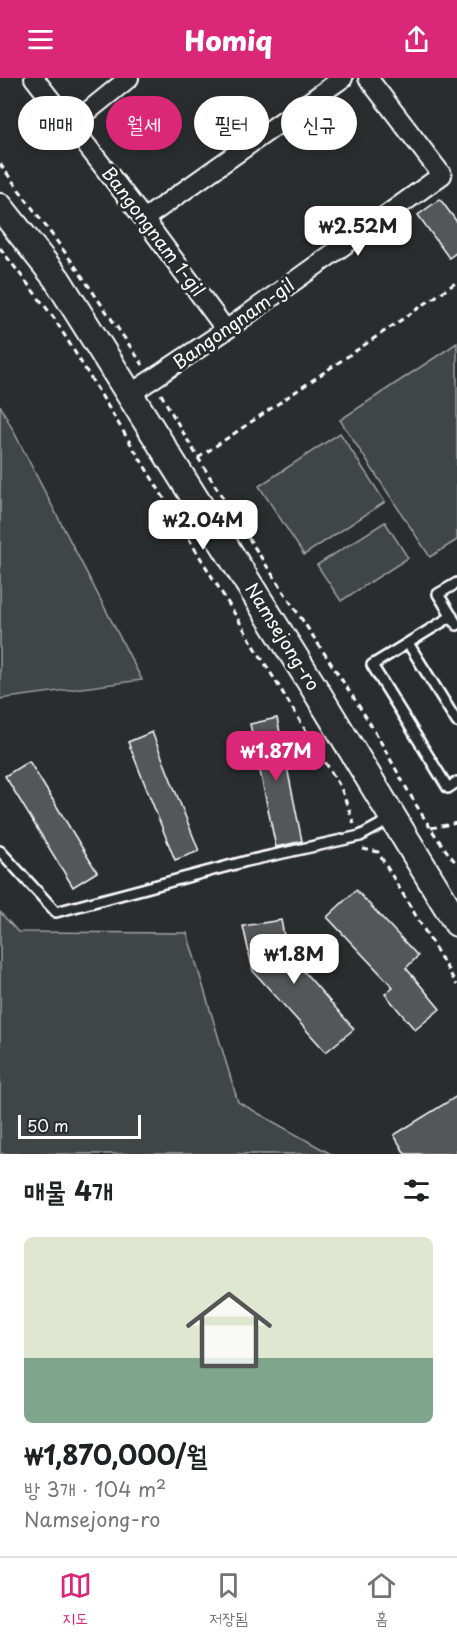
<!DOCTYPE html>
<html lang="ko">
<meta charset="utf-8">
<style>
body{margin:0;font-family:"Playpen Sans","Poor Story",sans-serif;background:#f6f6f6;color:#202124;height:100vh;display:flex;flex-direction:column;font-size:22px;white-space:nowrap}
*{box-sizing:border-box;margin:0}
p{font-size:20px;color:#757577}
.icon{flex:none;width:33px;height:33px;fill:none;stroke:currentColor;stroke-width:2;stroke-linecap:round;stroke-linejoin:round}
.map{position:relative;height:1076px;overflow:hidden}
.sheet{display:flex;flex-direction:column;background:#fff;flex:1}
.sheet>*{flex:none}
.banner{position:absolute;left:18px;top:18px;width:422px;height:54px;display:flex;gap:12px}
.scale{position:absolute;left:18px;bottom:15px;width:123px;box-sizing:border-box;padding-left:6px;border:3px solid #fff;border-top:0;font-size:16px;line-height:21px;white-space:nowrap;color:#fff;-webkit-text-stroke:4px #2a2d2e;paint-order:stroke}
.price{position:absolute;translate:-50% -51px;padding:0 14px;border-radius:12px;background:#fff;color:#222;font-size:20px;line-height:39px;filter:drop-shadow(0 2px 3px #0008)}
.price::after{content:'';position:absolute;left:50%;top:36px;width:18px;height:14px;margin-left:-9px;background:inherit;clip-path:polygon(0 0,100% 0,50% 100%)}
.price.selected{background:#db2777;color:#fff}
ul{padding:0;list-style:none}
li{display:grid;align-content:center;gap:12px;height:318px;padding:0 24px}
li+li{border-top:2px solid #e0e0e0}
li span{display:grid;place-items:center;height:186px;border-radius:9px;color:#555}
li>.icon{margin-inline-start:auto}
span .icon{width:108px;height:108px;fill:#fffc;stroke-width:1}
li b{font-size:26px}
h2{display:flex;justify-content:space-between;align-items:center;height:72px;padding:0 24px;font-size:26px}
.tag{padding:0 21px;border-radius:27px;background:#fff;box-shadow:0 3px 9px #0003;font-size:21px;line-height:54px}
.tag.selected{background:#db2777;color:#fff}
header{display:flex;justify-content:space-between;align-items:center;height:78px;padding:0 24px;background:#db2777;color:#fff;font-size:27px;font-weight:800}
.tab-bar{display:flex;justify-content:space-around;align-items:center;height:84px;border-top:2px solid #e0e0e0;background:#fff;font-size:16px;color:#757577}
.tab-bar a{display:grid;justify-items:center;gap:3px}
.tab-bar .selected{color:#db2777}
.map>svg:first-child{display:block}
</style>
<header><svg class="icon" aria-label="menu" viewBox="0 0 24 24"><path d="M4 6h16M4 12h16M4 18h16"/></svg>Homiq<svg class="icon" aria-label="share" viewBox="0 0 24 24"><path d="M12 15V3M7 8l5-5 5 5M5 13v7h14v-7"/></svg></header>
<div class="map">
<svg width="457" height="1076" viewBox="0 0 457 1076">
<rect width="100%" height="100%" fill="#2a2d2e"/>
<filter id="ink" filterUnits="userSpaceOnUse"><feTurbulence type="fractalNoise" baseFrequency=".0167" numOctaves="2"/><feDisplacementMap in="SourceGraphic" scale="12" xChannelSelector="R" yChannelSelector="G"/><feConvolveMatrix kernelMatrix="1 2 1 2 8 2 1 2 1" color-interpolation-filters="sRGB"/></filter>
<g filter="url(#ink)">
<path fill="#414445" stroke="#a0a2a2" stroke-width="1.5" d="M 457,265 L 457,462 L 430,479 L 340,342 Z
M 0,327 L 142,602 L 0,621 Z
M 340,355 L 385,424 L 304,477 L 259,408 Z
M 385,444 L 408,480 L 341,523 L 317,487 Z
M 0,834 L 18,854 L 187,855 L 238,1024 L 331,1076 L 0,1076 Z"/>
<path fill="#555758" stroke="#fff" stroke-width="1.5" d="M 440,121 L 457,144 L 457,174 L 449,180 L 418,137 Z
M 277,640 L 302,763 L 276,769 L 250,646 Z
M 152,654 L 199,773 L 175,782 L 128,664 Z
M 29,683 L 97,794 L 73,809 L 5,698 Z
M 356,812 L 418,878 L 406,890 L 440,931 L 415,952 L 385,916 L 393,909 L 327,839 Z
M 281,842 L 287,874 L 354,951 L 326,974 L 253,893 L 243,848 Z
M 457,1018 L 457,1076 L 405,1076 L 394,1057 Z"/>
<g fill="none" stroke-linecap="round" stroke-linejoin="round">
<defs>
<path id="lane" d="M 457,505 L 438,516 L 457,547
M 452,538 L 372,587 L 448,710 L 457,704
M 408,565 L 457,644
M 0,773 L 56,834 L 247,783 L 360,758 L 391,741"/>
<path id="street" d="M 34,0 L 144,141 L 226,252
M 71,47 L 129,0
M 144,141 L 343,0
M 130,316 L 226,252 L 442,97 L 368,0"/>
<path id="secondary" d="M 0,129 L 57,201 L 313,608 L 457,845"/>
</defs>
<use href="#lane" stroke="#fff" stroke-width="14"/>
<use href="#street" stroke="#fff" stroke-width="22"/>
<use href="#secondary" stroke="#fff" stroke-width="30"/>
<path stroke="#fff" stroke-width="3" stroke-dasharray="6 4.5" stroke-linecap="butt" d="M 0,86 L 75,188 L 143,287
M 0,170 L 54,240 L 341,710 L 354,746
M 161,316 C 223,427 297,532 366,639 C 396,688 420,742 457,786
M 198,380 L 457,204
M 431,750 L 457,745
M 363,771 L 378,774 L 457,907"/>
<use href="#lane" stroke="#2a2d2e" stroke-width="9"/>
<use href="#street" stroke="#2a2d2e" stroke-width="18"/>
<use href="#secondary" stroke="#2a2d2e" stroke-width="26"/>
</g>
</g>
<g text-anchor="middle" stroke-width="6" stroke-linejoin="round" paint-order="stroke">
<g font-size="18" fill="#fff" stroke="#2a2d2e">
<text transform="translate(153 154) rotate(53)" y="6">Bangongnam 1-gil</text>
<text transform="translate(234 246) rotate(-35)" y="6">Bangongnam-gil</text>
<text transform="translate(282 559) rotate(58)" y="6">Namsejong-ro</text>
</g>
</g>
</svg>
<div class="scale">50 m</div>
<b class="price" style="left:358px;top:179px">₩2.52M</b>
<b class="price" style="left:203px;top:473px">₩2.04M</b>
<b class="price selected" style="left:276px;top:704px">₩1.87M</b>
<b class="price" style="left:294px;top:907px">₩1.8M</b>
<div class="banner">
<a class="tag">매매</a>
<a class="tag selected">월세</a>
<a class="tag">필터</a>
<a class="tag">신규</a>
</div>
</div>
<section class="sheet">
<h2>매물 4개<svg class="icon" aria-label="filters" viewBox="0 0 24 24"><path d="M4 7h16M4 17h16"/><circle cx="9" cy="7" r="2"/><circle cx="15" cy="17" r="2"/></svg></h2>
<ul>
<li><span style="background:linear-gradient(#dfe7d0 65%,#7fa58c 0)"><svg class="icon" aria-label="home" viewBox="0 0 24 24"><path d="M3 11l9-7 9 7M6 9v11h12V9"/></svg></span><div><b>₩1,870,000/월</b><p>방 3개 · 104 m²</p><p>Namsejong-ro</p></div></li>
</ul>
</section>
<nav class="tab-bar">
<a class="selected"><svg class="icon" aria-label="map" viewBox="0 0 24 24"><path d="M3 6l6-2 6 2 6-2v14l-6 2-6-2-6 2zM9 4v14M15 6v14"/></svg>지도</a>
<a><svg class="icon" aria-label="saved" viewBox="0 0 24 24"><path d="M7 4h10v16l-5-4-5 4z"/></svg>저장됨</a>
<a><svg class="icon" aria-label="home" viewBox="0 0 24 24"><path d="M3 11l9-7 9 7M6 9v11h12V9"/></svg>홈</a>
</nav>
